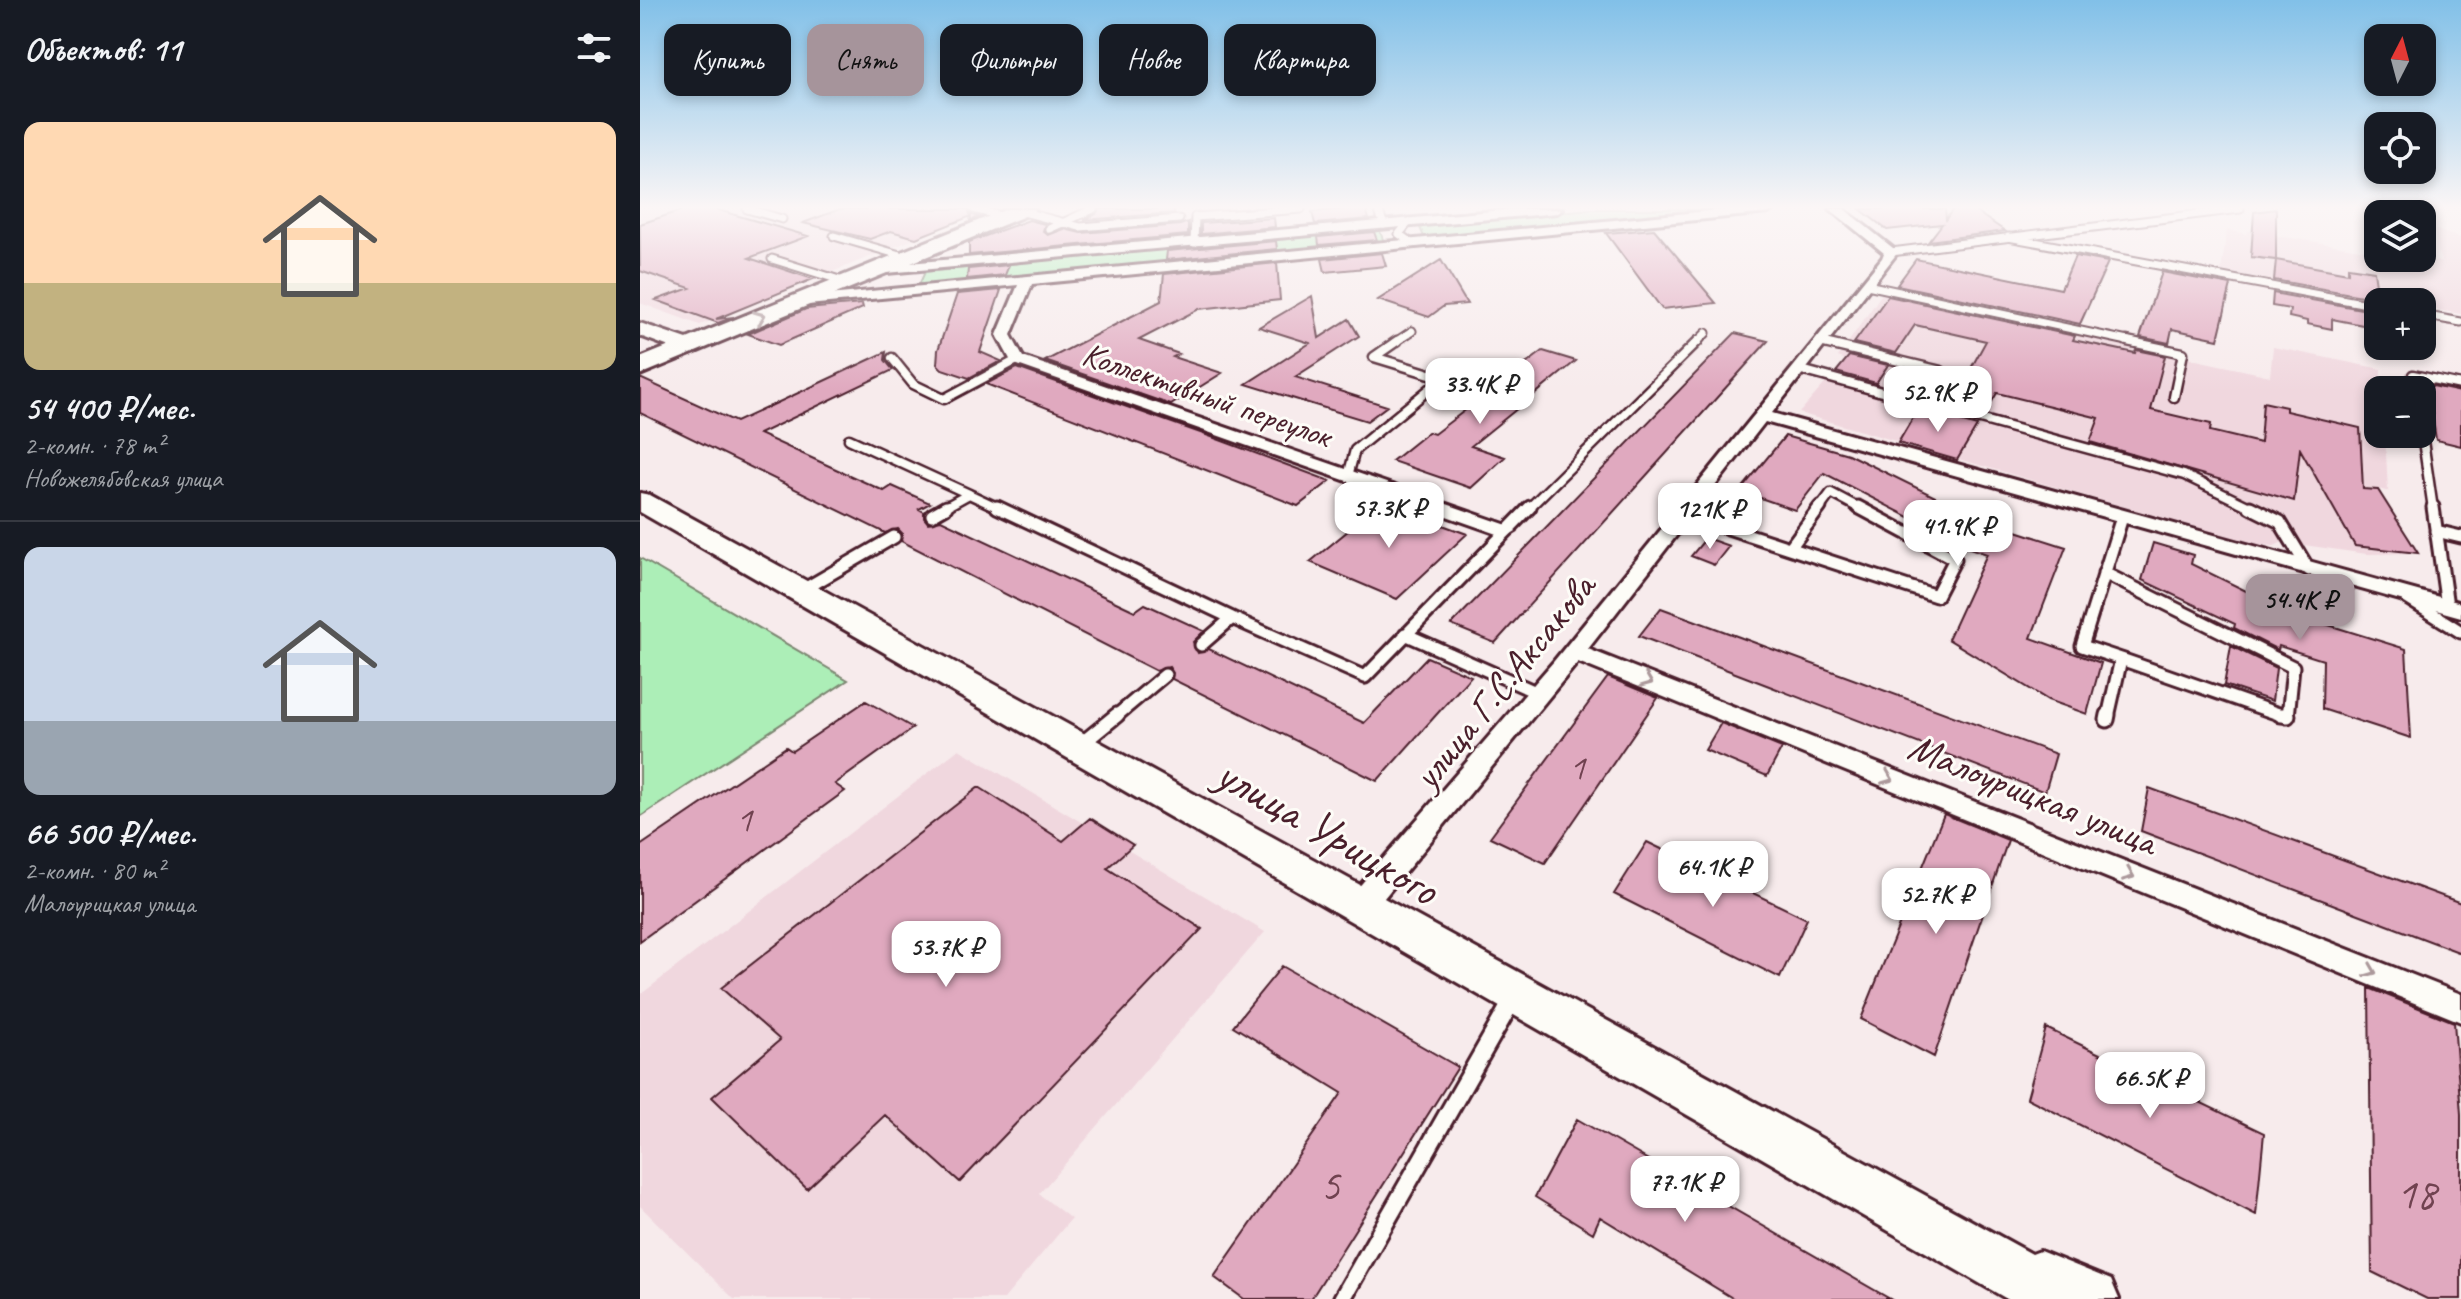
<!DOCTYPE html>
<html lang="ru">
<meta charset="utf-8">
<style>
body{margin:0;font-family:Caveat,sans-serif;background:#242831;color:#f1f3f6;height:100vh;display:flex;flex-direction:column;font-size:30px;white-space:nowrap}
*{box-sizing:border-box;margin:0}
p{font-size:26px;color:#9ea1a6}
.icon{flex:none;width:44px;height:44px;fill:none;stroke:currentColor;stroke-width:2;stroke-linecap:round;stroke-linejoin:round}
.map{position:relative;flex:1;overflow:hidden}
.sheet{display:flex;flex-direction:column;background:#171b24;width:640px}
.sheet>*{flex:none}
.top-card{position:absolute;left:24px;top:24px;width:760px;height:72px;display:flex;gap:16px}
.needle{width:52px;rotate:6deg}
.controls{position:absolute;left:1724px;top:24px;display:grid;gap:16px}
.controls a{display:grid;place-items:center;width:72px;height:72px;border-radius:16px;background:#171b24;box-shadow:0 4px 12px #0003;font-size:40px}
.price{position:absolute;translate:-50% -68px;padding:0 18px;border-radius:16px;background:#fff;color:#222;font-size:26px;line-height:52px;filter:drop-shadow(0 2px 4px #0008)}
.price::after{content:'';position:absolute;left:50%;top:48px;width:24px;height:18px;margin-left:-12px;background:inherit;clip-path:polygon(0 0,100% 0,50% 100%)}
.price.active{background:#a6949b;color:#111}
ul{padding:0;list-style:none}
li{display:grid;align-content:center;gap:16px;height:424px;padding:0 24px}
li+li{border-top:2px solid #363941}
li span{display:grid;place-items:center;height:248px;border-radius:16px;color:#555}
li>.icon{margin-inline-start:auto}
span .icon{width:144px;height:144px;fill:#fffc;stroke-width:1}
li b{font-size:34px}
h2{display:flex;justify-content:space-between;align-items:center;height:96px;padding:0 24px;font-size:34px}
.pill{padding:0 28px;border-radius:16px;background:#171b24;box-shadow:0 4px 12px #0003;font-size:28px;line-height:72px}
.pill.active{background:#a6949b;color:#111}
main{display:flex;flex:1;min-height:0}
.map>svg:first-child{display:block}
</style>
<main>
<section class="sheet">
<h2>Объектов: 11<svg class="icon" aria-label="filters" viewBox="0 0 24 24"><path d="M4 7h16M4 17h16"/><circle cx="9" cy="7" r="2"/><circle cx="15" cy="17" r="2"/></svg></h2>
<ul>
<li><span style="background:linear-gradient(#ffd9b3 65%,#c2b280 0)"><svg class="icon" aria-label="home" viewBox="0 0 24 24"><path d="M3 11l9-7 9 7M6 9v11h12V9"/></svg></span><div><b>54 400 ₽/мес.</b><p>2-комн. · 78 m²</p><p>Новожелябовская улица</p></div></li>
<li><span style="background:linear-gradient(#c9d6e8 70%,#9aa5b1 0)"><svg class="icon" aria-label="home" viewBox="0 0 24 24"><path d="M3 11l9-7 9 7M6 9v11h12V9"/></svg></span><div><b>66 500 ₽/мес.</b><p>2-комн. · 80 m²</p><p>Малоурицкая улица</p></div></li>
</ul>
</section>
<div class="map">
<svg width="1821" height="1299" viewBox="0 0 1821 1299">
<rect width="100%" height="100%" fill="#f7ebec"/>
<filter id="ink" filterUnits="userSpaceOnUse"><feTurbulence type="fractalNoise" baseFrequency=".0125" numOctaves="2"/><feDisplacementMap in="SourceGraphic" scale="16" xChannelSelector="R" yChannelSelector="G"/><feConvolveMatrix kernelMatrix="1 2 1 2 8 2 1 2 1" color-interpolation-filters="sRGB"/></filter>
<g filter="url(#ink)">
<path fill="#f0d7de" d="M 0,209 L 317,209 L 336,214 L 60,325 L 0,303 Z
M 1793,229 L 1821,238 L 1821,314 L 1782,307 L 1782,302 L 1755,302 L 1581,271 L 1587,230 L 1606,234 L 1607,231 L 1738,252 L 1738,258 L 1774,258 L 1801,262 Z
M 1243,292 L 1630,376 L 1633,347 L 1741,369 L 1738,434 L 1745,434 L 1748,491 L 1737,489 L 1778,553 L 1727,554 L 1643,542 L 1634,546 L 1612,544 L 1159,413 L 1206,360 L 1198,357 Z
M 319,749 L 625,932 L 399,1194 L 431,1219 L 364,1299 L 94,1299 L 0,1206 L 0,995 Z"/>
<path fill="#aceeb7" stroke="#7b8671" stroke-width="2" d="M 951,209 L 1081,209 L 784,237 L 779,225 Z
M 739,229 L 744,242 L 278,287 L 285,272 Z
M 0,558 L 208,680 L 0,817 Z"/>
<path fill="#e0a9bf" stroke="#4a1f2b" stroke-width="2" d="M 46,209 L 75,209 L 168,236 L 109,258 L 173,279 L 76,319 L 94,317 L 78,323 L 16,300 L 50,288 L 0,271 L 0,224 Z
M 200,209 L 328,209 L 330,214 L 339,217 L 330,221 L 331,216 L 276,238 L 251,231 L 230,239 L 163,223 Z
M 459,209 L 534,209 L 534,213 L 444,220 L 456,214 Z
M 708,209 L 726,209 L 729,219 L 675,224 L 672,212 Z
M 1220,209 L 1305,209 L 1306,219 L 1313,209 L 1332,209 L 1365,231 L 1289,241 L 1302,224 L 1247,230 Z
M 1636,209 L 1636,260 L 1611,257 L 1614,212 Z
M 634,218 L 635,227 L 561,234 L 561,223 Z
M 389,220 L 405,224 L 403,231 L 408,235 L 424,229 L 441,233 L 540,225 L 548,222 L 548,235 L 329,255 L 329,242 Z
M 1014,229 L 1076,303 L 1022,309 L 966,233 Z
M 734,232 L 737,240 L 679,245 L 678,237 Z
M 636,241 L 637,249 L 526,260 L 527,251 Z
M 742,253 L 746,266 L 685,272 L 682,259 Z
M 1435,256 L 1468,262 L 1440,324 L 1257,285 L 1276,259 L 1421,289 Z
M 801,260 L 827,304 L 804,306 L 789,317 L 738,300 Z
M 1636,260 L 1708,273 L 1708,267 L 1734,271 L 1738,299 L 1634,280 Z
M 637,263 L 640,300 L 559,309 L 499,340 L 539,354 L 533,357 L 582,373 L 531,405 L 405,361 L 521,301 L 524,274 Z
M 369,265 L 365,275 L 327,279 L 328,269 Z
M 1522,272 L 1591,285 L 1578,339 L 1532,329 L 1529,343 L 1500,337 Z
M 361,290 L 340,352 L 361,361 L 329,378 L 302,369 L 297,364 L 298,350 L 317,294 Z
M 1633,293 L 1738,312 L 1738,328 L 1692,319 L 1692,329 L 1667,324 L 1667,321 L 1649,317 L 1650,309 L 1632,306 Z
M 672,296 L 679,338 L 709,319 L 719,336 L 655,377 L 747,406 L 727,421 L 606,384 L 670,343 L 619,327 Z
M 1248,296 L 1435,336 L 1433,340 L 1495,353 L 1496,350 L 1525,356 L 1511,410 L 1571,424 L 1570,431 L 1620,443 L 1623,402 L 1646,407 L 1646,411 L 1720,428 L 1723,489 L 1738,490 L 1778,553 L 1715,546 L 1660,449 L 1654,501 L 1450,442 L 1459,418 L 1357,393 L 1345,413 L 1286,397 L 1294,384 L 1319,390 L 1346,341 L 1275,325 L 1256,353 L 1214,343 Z
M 222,304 L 223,308 L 139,345 L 108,334 L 166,309 Z
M 1095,333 L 1128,341 L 855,643 L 811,625 Z
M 903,351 L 936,361 L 831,446 L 865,457 L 831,488 L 752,461 L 788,432 L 794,434 Z
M 246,352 L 245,360 L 253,370 L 119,434 L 244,491 L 252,486 L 290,503 L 279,509 L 284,512 L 284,518 L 288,523 L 301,520 L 495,611 L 505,604 L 564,631 L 553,642 L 558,653 L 569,649 L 724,723 L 787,657 L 831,676 L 737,781 L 532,679 L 533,673 L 529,667 L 516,671 L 261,541 L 262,533 L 258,529 L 245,533 L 0,413 L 0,378 L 96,422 Z
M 1209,356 L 1248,365 L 1236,383 L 1196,372 Z
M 377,368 L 569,436 L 690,481 L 658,506 L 346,384 Z
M 1788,385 L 1821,392 L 1821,446 L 1796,440 Z
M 1278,409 L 1337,426 L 1317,460 L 1258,443 Z
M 1145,436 L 1208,454 L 1342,520 L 1426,547 L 1391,638 L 1461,663 L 1447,714 L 1408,700 L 1308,639 L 1347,554 L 1327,547 L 1184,473 L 1155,510 L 1100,491 Z
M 742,503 L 827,534 L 757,599 L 670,562 Z
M 1066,538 L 1089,546 L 1074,565 L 1051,556 Z
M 1513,543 L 1553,555 L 1551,564 L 1653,614 L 1766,649 L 1771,738 L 1682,709 L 1683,660 L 1639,646 L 1638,650 L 1594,628 L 1595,624 L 1502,580 Z
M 1021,608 L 1416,754 L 1405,792 L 999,636 Z
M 1591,646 L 1636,668 L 1632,701 L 1584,685 Z
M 968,677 L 1018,698 L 905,863 L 850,837 Z
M 226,701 L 273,728 L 195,784 L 205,791 L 0,941 L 0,846 L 146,747 L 152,751 Z
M 1081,723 L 1142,748 L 1127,776 L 1065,750 Z
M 339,787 L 423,841 L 450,818 L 493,845 L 467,868 L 562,929 L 320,1182 L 245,1115 L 167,1189 L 72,1097 L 140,1040 L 81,988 Z
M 1509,788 L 1821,903 L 1821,953 L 1501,831 Z
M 1304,814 L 1368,840 L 1294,1057 L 1221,1019 Z
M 1007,842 L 1167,919 L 1140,978 L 974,894 Z
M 642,966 L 818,1067 L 671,1299 L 604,1299 L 574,1277 L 702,1093 L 593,1026 Z
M 1729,988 L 1814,1022 L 1821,1114 L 1821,1299 L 1787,1299 L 1732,1272 Z
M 1406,1028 L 1624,1133 L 1616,1215 L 1387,1098 Z
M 937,1119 L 1250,1299 L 1094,1299 L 960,1217 L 953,1233 L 895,1197 Z"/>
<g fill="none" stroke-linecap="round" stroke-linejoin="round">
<defs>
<path id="service-far4" d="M 107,209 L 142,219
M 334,209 L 364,217
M 738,209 L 744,225
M 380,211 L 440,227 L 539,219
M 555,217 L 661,209
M 768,223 L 759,234 L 770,242
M 409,229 L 453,209
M 194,236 L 267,257
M 1368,237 L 1738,306
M 554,243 L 555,217
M 1251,252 L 1600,209
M 132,259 L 206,282
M 1227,285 L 1497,343
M 1782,315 L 1821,322
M 1180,342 L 1184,343
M 754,343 L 772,331
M 1056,343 L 1066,333"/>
<path id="service-far3" d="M 1487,341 L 1543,353 L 1534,397
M 1180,342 L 1301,371
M 252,358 L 273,384 L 304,399 L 377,360
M 1158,369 L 1544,475 L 1614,509
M 1775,390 L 1773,375 L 1821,385
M 1782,434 L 1793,509
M 209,439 L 329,494
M 708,476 L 715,450 L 803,378 L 734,357 L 757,341
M 302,509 L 329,494 L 361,509
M 888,509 L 1058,341
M 1179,509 L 1191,493 L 1221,509"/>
<path id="service-far2" d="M 357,507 L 592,618 L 561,645
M 1610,507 L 1640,522 L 1669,570
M 1793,507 L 1807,606
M 1045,514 L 1296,596 L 1315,559 L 1218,507
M 292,515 L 306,507
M 1796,531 L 1821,537
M 1150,548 L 1180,507
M 1464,573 L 1653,667 L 1648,717
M 161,591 L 254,537
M 1767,598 L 1821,632
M 592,618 L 725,677 L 890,507
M 765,634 L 900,694
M 1481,659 L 1647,717
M 475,717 L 525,675
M 1468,717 L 1481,659 L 1442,646 L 1482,517"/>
<path id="service-far1" d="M 1641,715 L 1648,715
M 1467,720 L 1468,715
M 439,746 L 477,715"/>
<path id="service" d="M 702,1299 L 872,1001"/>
<path id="minor" d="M 875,209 L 923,209 L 917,213 L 235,274 L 228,270 L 235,266 Z
M 1089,209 L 1134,209 L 1128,213 L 392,284 L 371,335 L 383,357 L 873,527 L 876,531 L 866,537 L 372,363 L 357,335 L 378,285 L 157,306 L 150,302 L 157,298 Z
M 1190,209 L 1204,209 L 1258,252 L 1132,413 L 1821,603 L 1821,617 L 1125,422 L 948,649 L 1821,994 L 1821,1022 L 938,662 L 730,915 L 720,918 L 710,915 L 706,906 L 710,897 L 914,661 L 1242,258 L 1244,253 Z"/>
<path id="secondary" d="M 0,323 L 56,342 L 59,347 L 48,354 L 0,336 Z
M 0,493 L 10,495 L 1392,1254 L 1400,1251 L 1471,1280 L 1479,1299 L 1367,1299 L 0,512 Z"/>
<path id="primary" d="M 367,209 L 395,209 L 392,213 L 0,375 L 0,358 Z"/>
</defs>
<use href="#service-far4" stroke="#4a1f2b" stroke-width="11"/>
<use href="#service-far3" stroke="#4a1f2b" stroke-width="13"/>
<use href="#service-far2" stroke="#4a1f2b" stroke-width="17"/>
<use href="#service-far1" stroke="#4a1f2b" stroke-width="19"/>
<use href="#service" stroke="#4a1f2b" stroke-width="22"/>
<use href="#minor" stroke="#4a1f2b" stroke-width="6"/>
<use href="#secondary" stroke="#4a1f2b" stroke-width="6"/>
<use href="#primary" stroke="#4a1f2b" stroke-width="6"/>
<use href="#service-far4" stroke="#fdfcf7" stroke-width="7"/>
<use href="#service-far3" stroke="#fdfcf7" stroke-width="8"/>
<use href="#service-far2" stroke="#fdfcf7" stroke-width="11"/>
<use href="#service-far1" stroke="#fdfcf7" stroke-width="13"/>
<use href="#service" stroke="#fdfcf7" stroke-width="16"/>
<use href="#minor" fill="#fdfcf7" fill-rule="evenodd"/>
<use href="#secondary" fill="#fdfcf7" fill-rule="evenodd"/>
<use href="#primary" fill="#fdfcf7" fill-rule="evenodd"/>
</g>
<defs><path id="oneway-chevron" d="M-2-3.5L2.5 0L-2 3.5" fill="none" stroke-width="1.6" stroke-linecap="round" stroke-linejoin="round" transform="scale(2)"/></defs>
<g stroke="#ac999b">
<use href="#oneway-chevron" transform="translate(120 317) rotate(-22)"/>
<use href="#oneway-chevron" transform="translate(1007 681) rotate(22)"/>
<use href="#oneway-chevron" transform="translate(1248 778) rotate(22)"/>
<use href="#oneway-chevron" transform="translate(1489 875) rotate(22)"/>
<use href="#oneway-chevron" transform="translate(1731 971) rotate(22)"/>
</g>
</g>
<linearGradient id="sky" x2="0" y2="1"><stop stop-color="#81c0e8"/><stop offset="0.53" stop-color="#fbf6f6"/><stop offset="1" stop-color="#fbf6f6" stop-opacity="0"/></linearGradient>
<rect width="1821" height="391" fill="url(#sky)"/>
<g text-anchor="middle" stroke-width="6" stroke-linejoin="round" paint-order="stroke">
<g font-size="34" fill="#4a1f2b" stroke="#fdfcf7">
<text transform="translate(567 394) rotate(19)" y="12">Коллективный переулок</text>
</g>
<g font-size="36" fill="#704250">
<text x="937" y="779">1</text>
<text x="104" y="831">1</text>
</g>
<g font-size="40" fill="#4a1f2b" stroke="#fdfcf7">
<text transform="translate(863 681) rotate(-51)" y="14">улица Г.С.Аксакова</text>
<text transform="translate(1393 793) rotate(22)" y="14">Малоурицкая улица</text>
</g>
<g font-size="44" fill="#704250">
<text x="690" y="1200">5</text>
<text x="1776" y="1208">18</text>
</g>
<g font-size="48" fill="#4a1f2b" stroke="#fdfcf7">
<text transform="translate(688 830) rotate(30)" y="17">улица Урицкого</text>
</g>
</g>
</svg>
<div class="controls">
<a><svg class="needle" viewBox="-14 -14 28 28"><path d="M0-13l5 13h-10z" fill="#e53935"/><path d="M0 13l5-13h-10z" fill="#9ea1a6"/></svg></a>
<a><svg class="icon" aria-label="locate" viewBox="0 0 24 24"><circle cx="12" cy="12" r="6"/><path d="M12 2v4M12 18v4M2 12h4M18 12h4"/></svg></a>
<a><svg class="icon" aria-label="layers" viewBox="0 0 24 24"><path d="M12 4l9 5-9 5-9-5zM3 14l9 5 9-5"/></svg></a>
<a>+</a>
<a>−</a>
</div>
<b class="price" style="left:840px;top:426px">33.4K ₽</b>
<b class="price" style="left:1298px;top:434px">52.9K ₽</b>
<b class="price" style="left:749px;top:550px">57.3K ₽</b>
<b class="price" style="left:1070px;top:551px">121K ₽</b>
<b class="price" style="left:1318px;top:568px">41.9K ₽</b>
<b class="price active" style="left:1660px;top:642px">54.4K ₽</b>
<b class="price" style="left:1073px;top:909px">64.1K ₽</b>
<b class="price" style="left:1296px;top:936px">52.7K ₽</b>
<b class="price" style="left:306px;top:989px">53.7K ₽</b>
<b class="price" style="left:1510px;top:1120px">66.5K ₽</b>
<b class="price" style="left:1045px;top:1224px">77.1K ₽</b>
<div class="top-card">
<a class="pill">Купить</a>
<a class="pill active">Снять</a>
<a class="pill">Фильтры</a>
<a class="pill">Новое</a>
<a class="pill">Квартира</a>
</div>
</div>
</main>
